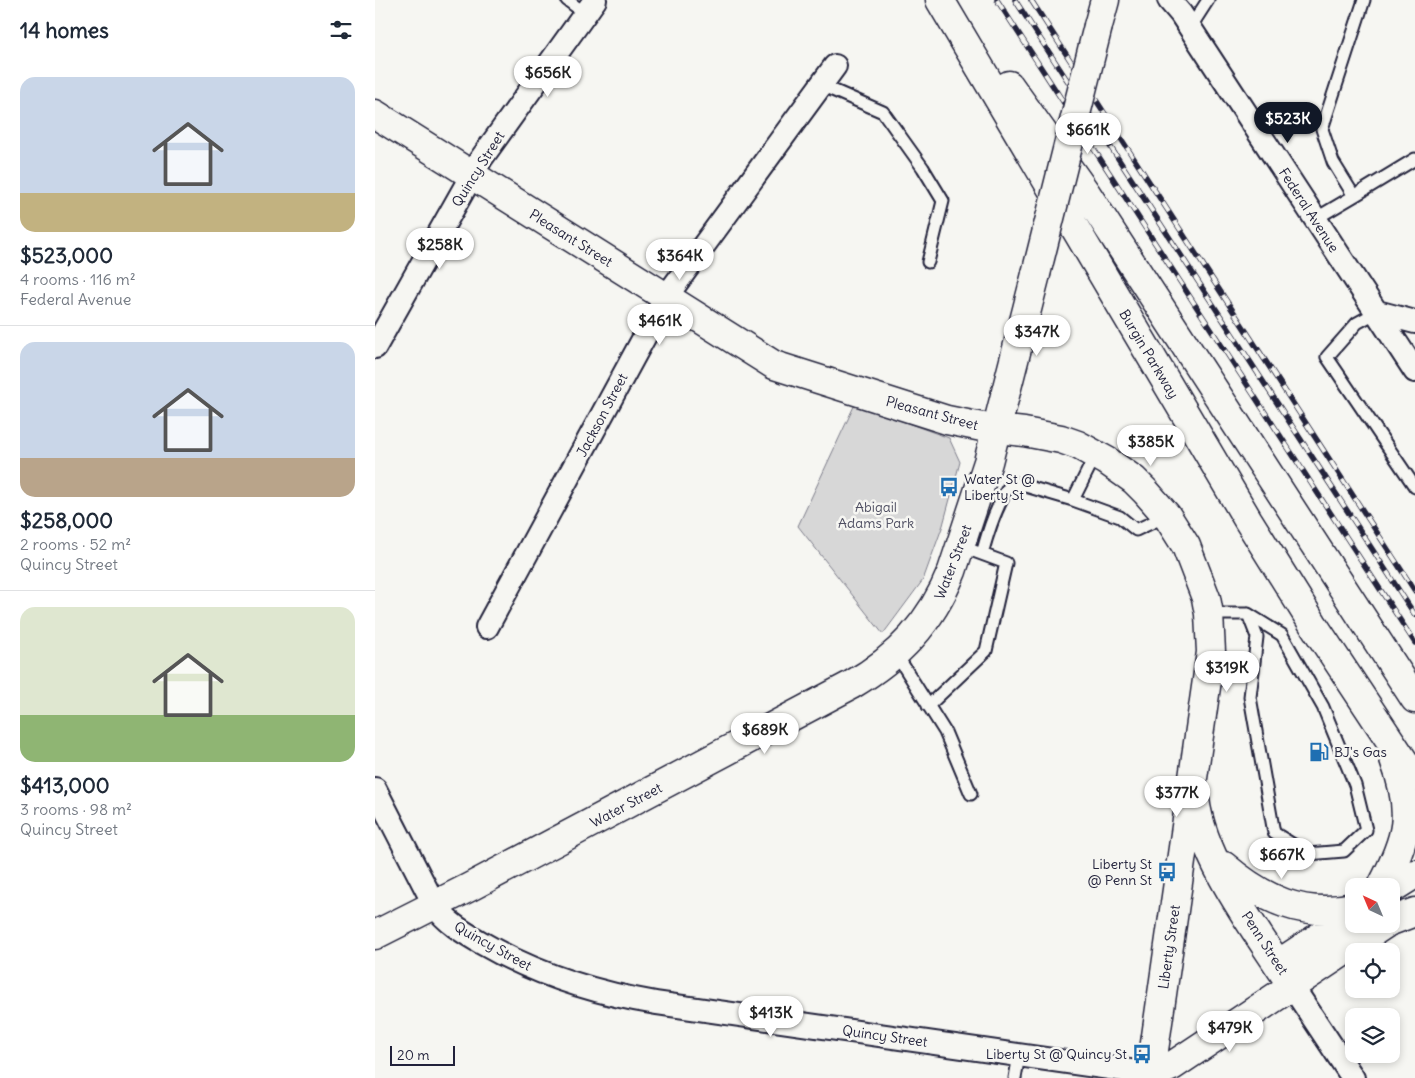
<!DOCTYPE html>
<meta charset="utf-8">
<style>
body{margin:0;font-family:Delius,sans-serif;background:#f2f2f3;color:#1f2937;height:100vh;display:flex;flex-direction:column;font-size:19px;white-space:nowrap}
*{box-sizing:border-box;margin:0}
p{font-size:16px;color:#747a83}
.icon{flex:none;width:28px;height:28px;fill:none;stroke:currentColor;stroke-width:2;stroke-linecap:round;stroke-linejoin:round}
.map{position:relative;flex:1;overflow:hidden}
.side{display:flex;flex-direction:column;background:#fff;width:375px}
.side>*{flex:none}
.needle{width:32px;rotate:316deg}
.controls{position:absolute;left:970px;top:878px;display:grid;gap:10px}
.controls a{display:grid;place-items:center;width:55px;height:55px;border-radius:10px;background:#fff;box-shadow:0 2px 8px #0003;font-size:25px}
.scale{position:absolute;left:15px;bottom:12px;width:65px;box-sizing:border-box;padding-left:5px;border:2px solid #22223b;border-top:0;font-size:14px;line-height:18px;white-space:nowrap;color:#22223b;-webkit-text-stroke:4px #f6f6f2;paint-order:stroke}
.price{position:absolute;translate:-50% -42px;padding:0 11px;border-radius:18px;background:#fff;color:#222;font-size:16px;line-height:32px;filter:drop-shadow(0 1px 2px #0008)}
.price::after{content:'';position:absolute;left:50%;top:30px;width:15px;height:11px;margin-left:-8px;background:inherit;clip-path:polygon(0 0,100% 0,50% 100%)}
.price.on{background:#111827;color:#fff}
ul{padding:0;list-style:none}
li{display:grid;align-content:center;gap:10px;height:265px;padding:0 20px}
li+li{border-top:1px solid #e0e1e3}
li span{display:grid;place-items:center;height:155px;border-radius:15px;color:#555}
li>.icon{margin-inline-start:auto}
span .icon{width:90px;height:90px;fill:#fffc;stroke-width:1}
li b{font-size:21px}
h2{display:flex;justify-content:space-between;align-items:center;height:60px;padding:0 20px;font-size:21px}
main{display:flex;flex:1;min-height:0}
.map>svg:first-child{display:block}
</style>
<main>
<section class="side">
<h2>14 homes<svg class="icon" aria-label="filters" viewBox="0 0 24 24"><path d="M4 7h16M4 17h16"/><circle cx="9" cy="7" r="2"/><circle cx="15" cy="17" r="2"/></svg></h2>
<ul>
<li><span style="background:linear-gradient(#c9d6e8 75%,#c2b280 0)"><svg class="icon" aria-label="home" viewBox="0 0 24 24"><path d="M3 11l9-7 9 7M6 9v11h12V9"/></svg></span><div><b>$523,000</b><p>4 rooms · 116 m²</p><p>Federal Avenue</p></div></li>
<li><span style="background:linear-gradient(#c9d6e8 75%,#b9a48a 0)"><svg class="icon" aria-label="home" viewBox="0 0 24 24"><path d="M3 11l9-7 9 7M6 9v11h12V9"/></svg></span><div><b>$258,000</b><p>2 rooms · 52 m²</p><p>Quincy Street</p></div></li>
<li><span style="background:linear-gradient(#dfe7d0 70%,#8fb573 0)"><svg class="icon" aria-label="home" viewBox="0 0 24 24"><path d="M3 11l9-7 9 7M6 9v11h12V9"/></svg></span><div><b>$413,000</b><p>3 rooms · 98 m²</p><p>Quincy Street</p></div></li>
</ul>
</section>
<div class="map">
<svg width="1040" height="1078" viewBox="0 0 1040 1078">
<rect width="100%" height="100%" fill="#f6f6f2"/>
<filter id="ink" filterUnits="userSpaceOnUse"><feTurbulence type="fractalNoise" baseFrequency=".02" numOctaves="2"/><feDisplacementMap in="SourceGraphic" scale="10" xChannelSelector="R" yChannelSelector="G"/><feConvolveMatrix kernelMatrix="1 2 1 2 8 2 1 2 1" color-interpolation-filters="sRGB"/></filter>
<g filter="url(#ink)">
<path fill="#d7d7d7" stroke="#7c7c89" d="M 480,404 L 574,438 L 585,462 L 568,525 L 548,580 L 508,634 L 423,526 Z"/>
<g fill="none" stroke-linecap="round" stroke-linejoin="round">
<defs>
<path id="lane" d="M 192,0 L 211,14
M 989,0 L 947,129 L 958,162 L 979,196 L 1040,159
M 815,28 L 833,0
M 446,85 L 508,112 L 548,168 L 568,201 L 553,262
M 940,219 L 979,196
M 1002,312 L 982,323 L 952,357 L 1040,487
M 698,500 L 745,517 L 761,530 L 791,516
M 607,554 C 614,528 622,504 637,482 L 698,500 L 721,454
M 834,614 L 873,614 L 907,635 L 948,707 L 980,785 L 991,830 L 969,851 L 933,854 L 899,833 L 875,697 L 882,637 L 873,614
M 521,654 L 570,732 L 596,794
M 553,706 L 611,651 L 631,563 L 585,546
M 640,1078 L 644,1055"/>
<path id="street" d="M 794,0 L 806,14 L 1040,371
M 1002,312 L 1040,322
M 0,347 L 106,159 L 220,0
M 112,627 L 291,297 L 460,66
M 0,789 L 60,906 C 71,922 88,932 105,942 C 160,974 219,993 281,1003 L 776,1074
M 917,986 L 978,1078"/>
<path id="secondary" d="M 723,26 L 730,0
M 0,114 L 399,365 L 572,420 L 607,427 L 649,432 L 686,439 L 703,445 L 732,461 L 759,480 L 771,492 L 792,516 L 811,546 L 831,598 L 834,614 L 836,652 L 775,1078
M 820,799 C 828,863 883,932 917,986
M 849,866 C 888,899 927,918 979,907
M 1016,889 L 1040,874
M 0,935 L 95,887 L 476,685 C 524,657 556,623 577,571 L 613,462 L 661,274
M 903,964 L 979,914
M 776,1074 L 782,1073 L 797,1066 L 1010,924"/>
<path id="primary" d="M 565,0 L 873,520 L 938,624 L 1040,778
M 634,85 L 711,193 L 1040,699
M 1007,886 C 1033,837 1039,813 1019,759
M 1016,921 L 1040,912"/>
</defs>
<use href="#lane" stroke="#22223b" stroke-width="15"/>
<use href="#street" stroke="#22223b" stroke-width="26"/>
<use href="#secondary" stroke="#22223b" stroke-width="31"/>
<use href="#primary" stroke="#22223b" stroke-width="31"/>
<use href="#lane" stroke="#f6f6f2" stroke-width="11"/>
<use href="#street" stroke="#f6f6f2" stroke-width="22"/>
<use href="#secondary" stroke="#f6f6f2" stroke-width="28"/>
<use href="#primary" stroke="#f6f6f2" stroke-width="28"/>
<defs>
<path id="rail" d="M 622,0 L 1040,643
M 640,0 L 1040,615
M 656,0 L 1040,591"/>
</defs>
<use href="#rail" stroke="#22223b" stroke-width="5.5"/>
<use href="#rail" stroke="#f6f6f2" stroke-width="4" stroke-dasharray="11" stroke-linecap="butt"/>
<defs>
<path id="secondary-bridge" d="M 661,274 L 723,26"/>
</defs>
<use href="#secondary-bridge" stroke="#22223b" stroke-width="31" stroke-linecap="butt"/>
<use href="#secondary-bridge" stroke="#f6f6f2" stroke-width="28"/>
</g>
</g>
<defs>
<symbol id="bus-bare" viewBox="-9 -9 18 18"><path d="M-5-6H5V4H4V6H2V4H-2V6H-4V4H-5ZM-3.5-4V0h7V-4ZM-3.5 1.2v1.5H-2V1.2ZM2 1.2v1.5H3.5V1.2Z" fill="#1f6fb2" stroke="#f6f6f2" stroke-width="2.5" paint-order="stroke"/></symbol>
<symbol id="fuel-bare" viewBox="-9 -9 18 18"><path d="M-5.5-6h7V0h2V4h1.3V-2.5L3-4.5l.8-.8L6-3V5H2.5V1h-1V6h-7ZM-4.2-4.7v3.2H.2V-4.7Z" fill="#1f6fb2" stroke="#f6f6f2" stroke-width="2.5" paint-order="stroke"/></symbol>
</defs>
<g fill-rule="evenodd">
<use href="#bus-bare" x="560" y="473" width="28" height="28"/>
<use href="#fuel-bare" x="930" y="738" width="28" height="28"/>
<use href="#bus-bare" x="778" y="858" width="28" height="28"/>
<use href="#bus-bare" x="753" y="1040" width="28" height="28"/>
</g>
<g text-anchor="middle" stroke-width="5" stroke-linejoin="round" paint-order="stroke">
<g font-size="14" fill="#22223b" stroke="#f6f6f2">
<text transform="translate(103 169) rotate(-58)" y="5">Quincy Street</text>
<text transform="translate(934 210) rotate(57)" y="5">Federal Avenue</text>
<text transform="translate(196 238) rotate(32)" y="5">Pleasant Street</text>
<text transform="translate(774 354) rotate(59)" y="5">Burgin Parkway</text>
<text transform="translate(557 413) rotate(15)" y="5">Pleasant Street</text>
<text transform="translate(227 415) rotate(-62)" y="5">Jackson Street</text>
<text transform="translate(578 562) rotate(-69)" y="5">Water Street</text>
<text transform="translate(251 805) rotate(-28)" y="5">Water Street</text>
<text transform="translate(890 943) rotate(57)" y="5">Penn Street</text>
<text transform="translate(118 946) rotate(29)" y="5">Quincy Street</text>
<text transform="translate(794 947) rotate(-82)" y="5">Liberty Street</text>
<text transform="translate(510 1036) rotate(8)" y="5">Quincy Street</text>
</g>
<g font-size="14" fill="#22223b" stroke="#f6f6f2" text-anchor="start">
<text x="589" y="484">Water St @<tspan x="589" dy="16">Liberty St</tspan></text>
<text x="959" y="757">BJ's Gas</text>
<text x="777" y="869" text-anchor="end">Liberty St<tspan x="777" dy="16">@ Penn St</tspan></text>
<text x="752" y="1059" text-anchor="end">Liberty St @ Quincy St</text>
</g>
<g font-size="14" fill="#4f4f62" stroke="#f6f6f2">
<text x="501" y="512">Abigail<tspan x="501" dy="16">Adams Park</tspan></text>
</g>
</g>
</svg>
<div class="controls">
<a><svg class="needle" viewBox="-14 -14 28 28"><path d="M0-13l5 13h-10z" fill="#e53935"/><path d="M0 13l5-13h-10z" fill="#747a83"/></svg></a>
<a><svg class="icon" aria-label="locate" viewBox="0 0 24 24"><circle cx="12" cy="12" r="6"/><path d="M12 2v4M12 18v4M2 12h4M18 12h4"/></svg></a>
<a><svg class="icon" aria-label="layers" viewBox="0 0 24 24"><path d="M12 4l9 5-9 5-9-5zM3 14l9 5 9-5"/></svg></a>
</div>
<div class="scale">20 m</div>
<b class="price" style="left:173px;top:98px">$656K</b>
<b class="price on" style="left:913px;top:144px">$523K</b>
<b class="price" style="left:713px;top:155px">$661K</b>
<b class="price" style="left:65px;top:270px">$258K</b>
<b class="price" style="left:305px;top:281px">$364K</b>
<b class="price" style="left:285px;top:346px">$461K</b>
<b class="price" style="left:662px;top:357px">$347K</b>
<b class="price" style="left:776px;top:467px">$385K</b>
<b class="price" style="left:852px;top:693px">$319K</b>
<b class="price" style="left:390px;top:755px">$689K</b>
<b class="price" style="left:802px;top:818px">$377K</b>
<b class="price" style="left:907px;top:880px">$667K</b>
<b class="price" style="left:396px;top:1038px">$413K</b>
<b class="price" style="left:855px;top:1053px">$479K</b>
</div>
</main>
